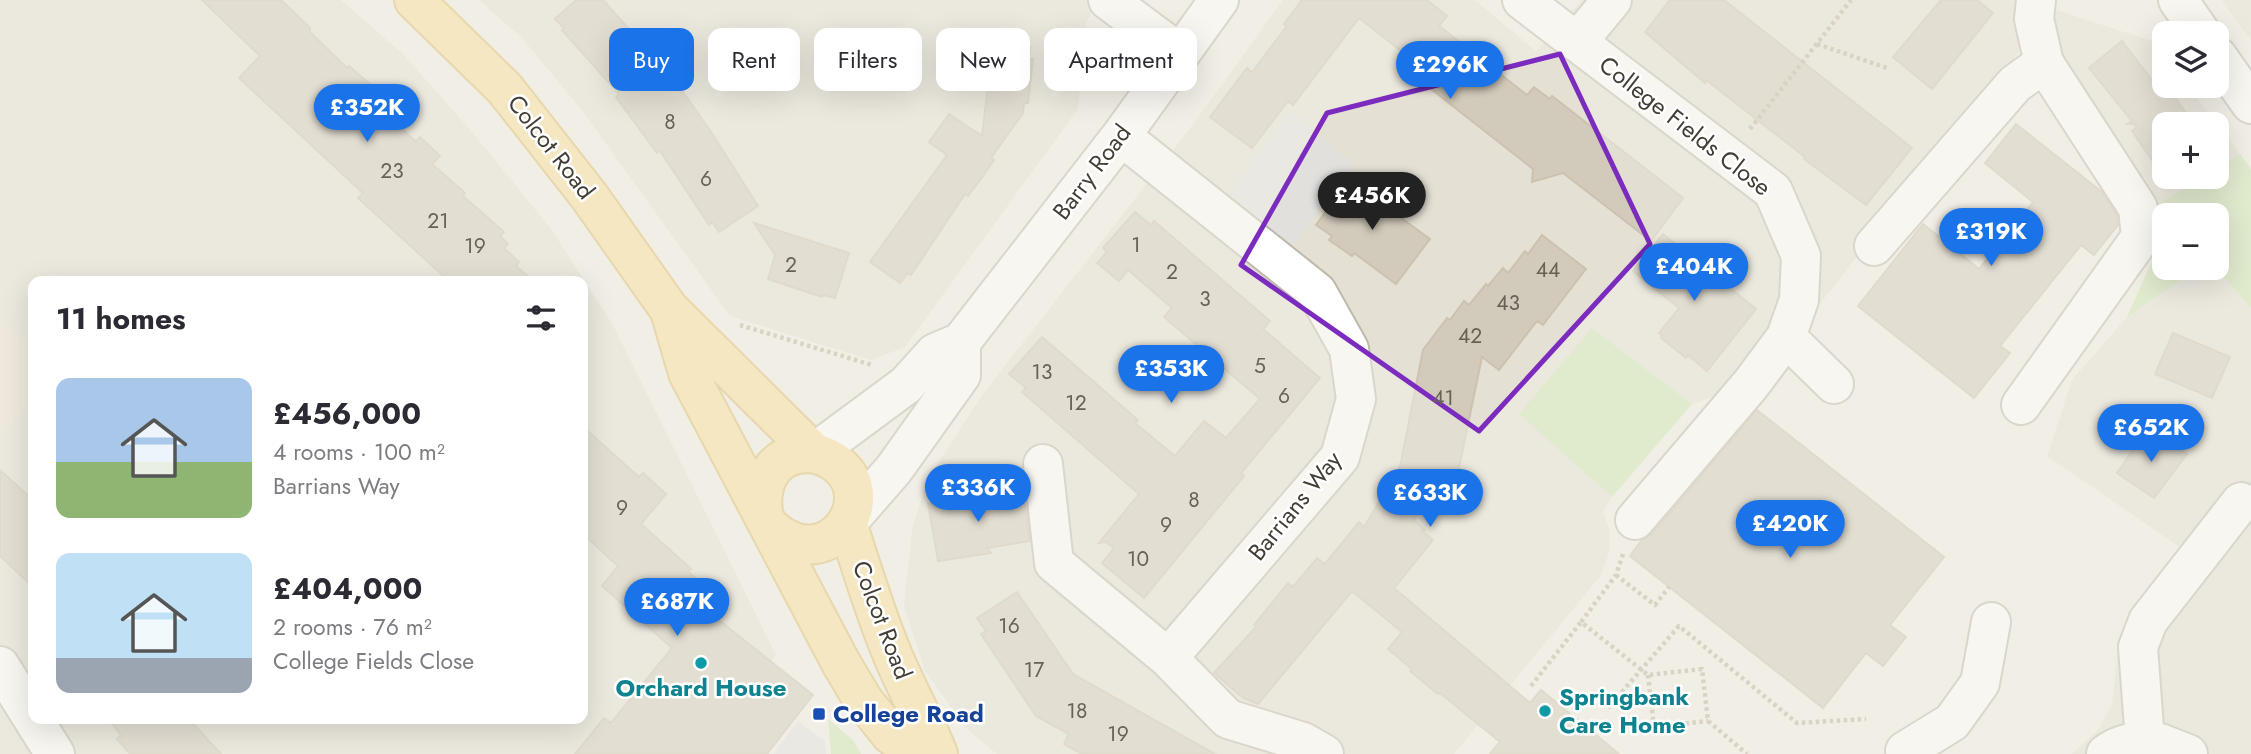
<!DOCTYPE html>
<meta charset="utf-8">
<style>
body{margin:0;font-family:Jost,sans-serif;background:#f2f2f3;color:#2b2b33;height:100vh;display:flex;flex-direction:column;font-size:26px;white-space:nowrap}
*{box-sizing:border-box;margin:0}
p{font-size:23px;color:#7c7c81}
.icon{flex:none;width:38px;height:38px;fill:none;stroke:currentColor;stroke-width:2;stroke-linecap:round;stroke-linejoin:round}
.map{position:relative;flex:1;overflow:hidden}
.panel{position:absolute;left:28px;top:276px;width:560px;height:448px;display:flex;flex-direction:column;background:#fff;border-radius:14px;box-shadow:0 7px 28px #0002}
.panel>*{flex:none}
.hud{position:absolute;left:609px;top:28px;width:665px;height:63px;display:flex;gap:14px}
.controls{position:absolute;left:2152px;top:21px;display:grid;gap:14px}
.controls a{display:grid;place-items:center;width:77px;height:77px;border-radius:14px;background:#fff;box-shadow:0 7px 28px #0002;font-size:35px}
.price{position:absolute;translate:-50% -60px;padding:0 16px;border-radius:24px;background:#1a73e8;color:#fff;font-size:23px;line-height:46px;filter:drop-shadow(0 2px 4px #0008)}
.price::after{content:'';position:absolute;left:50%;top:42px;width:21px;height:16px;margin-left:-10px;background:inherit;clip-path:polygon(0 0,100% 0,50% 100%)}
.price.current{background:#222;color:#fff}
ul{padding:0;list-style:none}
li{display:flex;align-items:center;gap:21px;height:175px;padding:0 28px}
li span{display:grid;place-items:center;flex:none;width:196px;height:140px;border-radius:14px;color:#555}
li>.icon{margin-inline-start:auto}
span .icon{width:84px;height:84px;fill:#fffc;stroke-width:1}
li b{font-size:30px}
h2{display:flex;justify-content:space-between;align-items:center;height:84px;padding:0 28px;font-size:30px}
.pill{padding:0 24px;border-radius:14px;background:#fff;box-shadow:0 7px 28px #0002;font-size:24px;line-height:63px}
.pill.current{background:#1a73e8;color:#fff}
.map>svg:first-child{display:block}
</style>
<div class="map">
<svg width="2251" height="754" viewBox="0 0 2251 754">
<rect width="100%" height="100%" fill="#f1eee5"/>
<path fill="#e5e0d4" d="M 0,0 L 341,0 L 403,54 L 473,133 L 551,229 L 613,325 L 776,655 L 700,754 L 0,754 L 0,435 L 33,399 L 33,719 L 583,719 L 583,282 L 33,282 L 33,347 L 0,318 Z
M 479,0 L 1100,0 L 1087,20 L 1078,109 L 905,347 L 871,360 L 730,316 L 581,109 L 522,38 Z
M 1283,0 L 1475,0 L 1536,51 L 1582,0 L 2033,0 L 2026,43 L 1823,300 L 1759,393 L 1722,394 L 1692,404 L 1592,328 L 1520,414 L 1612,497 L 1603,512 L 1610,531 L 1609,553 L 1601,575 L 1454,754 L 997,754 L 967,729 L 925,671 L 904,606 L 912,530 L 927,480 L 982,395 L 1194,123 Z
M 2222,0 L 2251,0 L 2251,41 Z
M 2056,10 L 2155,42 L 2165,55 L 2165,86 L 2188,86 L 2240,154 L 2217,168 L 2217,124 L 2165,124 L 2165,177 L 2203,177 L 2153,207 L 2060,57 L 2054,34 Z
M 2198,268 L 2216,268 L 2251,308 L 2251,754 L 2072,754 L 2099,729 L 2112,704 L 2118,649 L 2184,550 L 2047,456 L 2072,380 L 2127,317 Z"/>
<path fill="#eae3d0" d="M 0,318 L 33,347 L 33,399 L 0,435 Z"/>
<path fill="#cce4b0" d="M 2240,154 L 2251,169 L 2251,308 L 2216,268 L 2217,215 L 2165,215 L 2165,268 L 2198,268 L 2127,317 L 2158,248 L 2153,207 L 2203,177 L 2217,177 L 2217,168 Z
M 1592,328 L 1692,404 L 1612,497 L 1519,414 Z
M 828,719 L 854,741 L 861,754 L 831,754 Z"/>
<path fill="#e2e0dd" d="M 1291,111 L 1353,164 L 1292,247 L 1230,194 Z
M 798,721 L 825,741 L 826,754 L 773,754 Z"/>
<path fill="#d2cabb" stroke="#cdc2af" stroke-width="2" d="M 202,0 L 281,0 L 310,28 L 310,32 L 347,68 L 349,66 L 371,85 L 365,94 L 416,142 L 420,137 L 440,156 L 432,164 L 465,193 L 463,196 L 504,232 L 500,236 L 508,244 L 504,248 L 519,262 L 516,266 L 535,282 L 450,282 L 358,198 L 363,193 L 239,78 L 260,56 Z
M 576,0 L 603,0 L 645,47 L 681,93 L 683,92 L 711,132 L 758,206 L 719,232 L 712,222 L 709,225 L 660,151 L 657,153 L 616,97 L 619,94 L 562,30 L 564,28 L 555,19 Z
M 1302,0 L 1427,0 L 1447,16 L 1439,26 L 1527,95 L 1534,87 L 1550,99 L 1552,96 L 1683,198 L 1651,241 L 1563,173 L 1532,182 L 1533,169 L 1412,74 L 1419,65 L 1359,18 L 1293,105 L 1288,101 L 1252,148 L 1210,117 L 1247,68 L 1252,72 L 1287,26 L 1284,24 Z
M 1670,0 L 1724,0 L 1912,148 L 1866,205 L 1804,159 L 1805,157 L 1706,80 L 1705,83 L 1645,32 Z
M 1941,0 L 1977,0 L 1993,13 L 1932,89 L 1893,57 Z
M 2122,41 L 2165,97 L 2171,92 L 2194,124 L 2165,124 L 2165,179 L 2132,131 L 2137,127 L 2134,124 L 2127,124 L 2132,121 L 2089,68 Z
M 993,43 L 1030,47 L 1029,59 L 1033,59 L 1028,103 L 1024,103 L 1023,113 L 991,158 L 994,160 L 981,179 L 968,196 L 965,194 L 911,275 L 908,273 L 900,283 L 870,262 L 947,155 L 929,142 L 949,114 L 982,136 Z
M 2016,124 L 2102,192 L 2117,215 L 2118,225 L 2094,255 L 2081,245 L 2000,346 L 2010,353 L 1974,398 L 1858,306 L 1923,224 L 1979,269 L 2033,202 L 1985,163 Z
M 1349,180 L 1430,239 L 1396,284 L 1354,253 L 1352,256 L 1329,240 L 1332,236 L 1316,225 Z
M 1135,212 L 1151,225 L 1154,221 L 1270,321 L 1263,329 L 1320,378 L 1241,473 L 1244,476 L 1144,598 L 1102,563 L 1114,548 L 1106,542 L 1099,543 L 1139,494 L 1022,392 L 1026,388 L 1009,374 L 1042,337 L 1138,420 L 1135,423 L 1175,456 L 1204,421 L 1226,438 L 1260,399 L 1164,317 L 1172,308 L 1128,270 L 1119,281 L 1097,263 L 1107,252 L 1103,248 Z
M 754,223 L 849,253 L 835,298 L 823,295 L 822,297 L 768,279 L 775,255 Z
M 1663,234 L 1756,309 L 1707,371 L 1688,355 L 1686,358 L 1661,338 L 1663,336 L 1659,333 L 1679,308 L 1633,271 Z
M 1542,235 L 1586,269 L 1543,325 L 1537,321 L 1499,370 L 1482,357 L 1456,482 L 1438,479 L 1414,520 L 1425,530 L 1423,532 L 1433,540 L 1394,588 L 1530,703 L 1541,690 L 1619,754 L 1490,754 L 1500,742 L 1440,693 L 1438,694 L 1410,671 L 1412,669 L 1388,649 L 1402,632 L 1352,591 L 1258,704 L 1243,698 L 1214,673 L 1256,627 L 1254,625 L 1288,583 L 1293,587 L 1317,558 L 1325,564 L 1359,522 L 1364,527 L 1400,467 L 1423,350 L 1447,318 L 1450,320 L 1464,301 L 1469,305 L 1486,284 L 1488,286 L 1503,268 L 1508,273 L 1525,251 L 1528,254 Z
M 2173,333 L 2230,357 L 2212,398 L 2155,374 Z
M 1757,410 L 1944,557 L 1890,625 L 1906,637 L 1883,666 L 1866,653 L 1823,708 L 1630,556 L 1641,541 L 1652,534 Z
M 583,427 L 639,477 L 643,473 L 666,494 L 641,524 L 691,569 L 688,571 L 698,581 L 686,594 L 813,695 L 767,754 L 575,754 L 604,718 L 611,723 L 672,648 L 602,586 L 618,566 L 583,534 Z
M 2146,431 L 2187,454 L 2154,498 L 2117,473 Z
M 0,470 L 33,500 L 33,587 L 0,556 Z
M 1008,491 L 1009,494 L 1023,492 L 1030,541 L 987,548 L 991,553 L 938,561 L 928,503 Z
M 1017,592 L 1073,674 L 1215,754 L 1082,754 L 1064,744 L 1069,734 L 1036,716 L 981,634 L 986,631 L 977,618 Z
M 108,719 L 189,719 L 221,754 L 130,754 L 117,739 L 121,735 Z"/>
<g fill="none" stroke-linecap="round" stroke-linejoin="round">
<defs>
<path id="minor" d="M 1108,0 L 1179,53
M 1522,0 L 1773,191 L 1801,256 L 1799,300 L 1786,337 L 1751,384 L 1635,520
M 2178,0 L 2201,33
M 1577,42 L 1612,0
M 2217,56 L 2251,104
M 1121,136 L 1317,292 L 1349,349 L 1356,399 L 1340,457 L 1168,658
M 1874,246 L 2015,84 L 2044,63
M 1786,337 L 1834,384
M 2021,405 L 2141,237 L 2138,208 L 2044,63 L 2034,19 L 2036,0
M 814,453 L 906,385 L 935,353 L 961,342 L 1121,136 L 1219,0
M 1043,464 L 1054,563 L 1168,658 L 1228,719 L 1303,742 L 1324,754
M 847,523 L 894,469 L 961,375 L 961,342
M 0,666 L 33,719
M 33,719 L 55,754
M 2145,741 L 2160,743 L 2188,754
M 1905,751 L 1952,722 L 1980,683 L 1991,622
M 2106,754 C 2118,745 2131,742 2145,741 L 2138,647 L 2148,621 L 2241,502"/>
<path id="major" d="M 414,0 L 505,89 L 589,196 L 669,309 L 814,453
M 670,311 L 688,373 L 841,663 L 863,700 L 891,735 L 926,754
M 763,513 C 759,481 773,454 807,453 C 819,453 828,457 837,464 C 884,500 825,581 769,526
M 847,523 C 861,566 874,610 891,651 C 905,686 924,719 938,754"/>
</defs>
<use href="#minor" stroke="#bfb9ab" stroke-width="42"/>
<use href="#major" stroke="#dcbb69" stroke-width="42"/>
<path stroke="#bdb19b" stroke-width="4.5" stroke-dasharray="3.5 3.5" stroke-linecap="butt" d="M 1817,44 L 1887,68
M 1750,129 L 1851,0
M 740,325 L 872,365
M 1623,554 L 1616,575 L 1581,622 L 1648,675 L 1702,669 L 1708,721 L 1747,754
M 1616,575 L 1655,605 L 1669,587
M 1648,675 L 1654,727 L 1708,721
M 1531,686 L 1581,622
M 1608,708 L 1679,626 L 1797,723 L 1866,719"/>
<use href="#minor" stroke="#fff" stroke-width="38"/>
<use href="#major" stroke="#f8de98" stroke-width="38"/>
</g>
<path d="M0 0H2251V754H0ZM 1560,54 L 1650,244 L 1479,431 L 1241,265 L 1327,113 Z" fill="#f1eee5" fill-opacity=".55" fill-rule="evenodd"/>
<path fill="none" stroke="#7b2cbf" stroke-width="5" stroke-linejoin="round" d="M 1560,54 L 1650,244 L 1479,431 L 1241,265 L 1327,113 Z"/>
<g fill="#0f9aa8" stroke="#fff" stroke-width="2.5">
<circle cx="701" cy="663" r="7"/>
<circle cx="1545" cy="711" r="7"/>
</g>
<rect fill="#1a4fb4" stroke="#fff" stroke-width="2.5" x="812" y="707" width="14" height="14" rx="3.5"/>
<g text-anchor="middle" stroke-width="5" stroke-linejoin="round" paint-order="stroke">
<g font-size="21" fill="#676156">
<text x="670" y="129">8</text>
<text x="392" y="178">23</text>
<text x="706" y="186">6</text>
<text x="438" y="228">21</text>
<text x="1136" y="252">1</text>
<text x="475" y="253">19</text>
<text x="791" y="272">2</text>
<text x="1548" y="277">44</text>
<text x="1172" y="279">2</text>
<text x="1205" y="306">3</text>
<text x="1508" y="310">43</text>
<text x="1470" y="343">42</text>
<text x="1260" y="373">5</text>
<text x="1042" y="379">13</text>
<text x="1284" y="403">6</text>
<text x="1443" y="405">41</text>
<text x="1076" y="410">12</text>
<text x="1194" y="507">8</text>
<text x="622" y="515">9</text>
<text x="1166" y="532">9</text>
<text x="1138" y="566">10</text>
<text x="1009" y="633">16</text>
<text x="1034" y="677">17</text>
<text x="1077" y="718">18</text>
<text x="1118" y="741">19</text>
</g>
<g font-size="24" fill="#433e35" stroke="#fff">
<text transform="translate(1685 126) rotate(38)" y="8">College Fields Close</text>
<text transform="translate(551 147) rotate(52)" y="8">Colcot Road</text>
<text transform="translate(1092 172) rotate(-53)" y="8">Barry Road</text>
<text transform="translate(1295 506) rotate(-51)" y="8">Barrians Way</text>
<text transform="translate(882 620) rotate(69)" y="8">Colcot Road</text>
</g>
<g font-size="24" font-weight="bold" fill="#0d838f" stroke="#fff">
<text x="701" y="696">Orchard House</text>
<text x="1559" y="705" text-anchor="start">Springbank<tspan x="1559" dy="28">Care Home</tspan></text>
</g>
<g font-size="24" font-weight="bold" fill="#164399" stroke="#fff" text-anchor="start">
<text x="833" y="722">College Road</text>
</g>
</g>
</svg>
<div class="controls">
<a><svg class="icon" aria-label="layers" viewBox="0 0 24 24"><path d="M12 4l9 5-9 5-9-5zM3 14l9 5 9-5"/></svg></a>
<a>+</a>
<a>−</a>
</div>
<b class="price" style="left:1450px;top:101px">£296K</b>
<b class="price" style="left:367px;top:144px">£352K</b>
<b class="price current" style="left:1372px;top:232px">£456K</b>
<b class="price" style="left:1991px;top:268px">£319K</b>
<b class="price" style="left:1694px;top:303px">£404K</b>
<b class="price" style="left:1171px;top:405px">£353K</b>
<b class="price" style="left:2151px;top:464px">£652K</b>
<b class="price" style="left:978px;top:524px">£336K</b>
<b class="price" style="left:1430px;top:529px">£633K</b>
<b class="price" style="left:1790px;top:560px">£420K</b>
<b class="price" style="left:677px;top:638px">£687K</b>
<div class="hud">
<a class="pill current">Buy</a>
<a class="pill">Rent</a>
<a class="pill">Filters</a>
<a class="pill">New</a>
<a class="pill">Apartment</a>
</div>
<section class="panel">
<h2>11 homes<svg class="icon" aria-label="filters" viewBox="0 0 24 24"><path d="M4 7h16M4 17h16"/><circle cx="9" cy="7" r="2"/><circle cx="15" cy="17" r="2"/></svg></h2>
<ul>
<li><span style="background:linear-gradient(#a9c7e8 60%,#8fb573 0)"><svg class="icon" aria-label="home" viewBox="0 0 24 24"><path d="M3 11l9-7 9 7M6 9v11h12V9"/></svg></span><div><b>£456,000</b><p>4 rooms · 100 m²</p><p>Barrians Way</p></div></li>
<li><span style="background:linear-gradient(#bfe0f5 75%,#9aa5b1 0)"><svg class="icon" aria-label="home" viewBox="0 0 24 24"><path d="M3 11l9-7 9 7M6 9v11h12V9"/></svg></span><div><b>£404,000</b><p>2 rooms · 76 m²</p><p>College Fields Close</p></div></li>
</ul>
</section>
</div>
